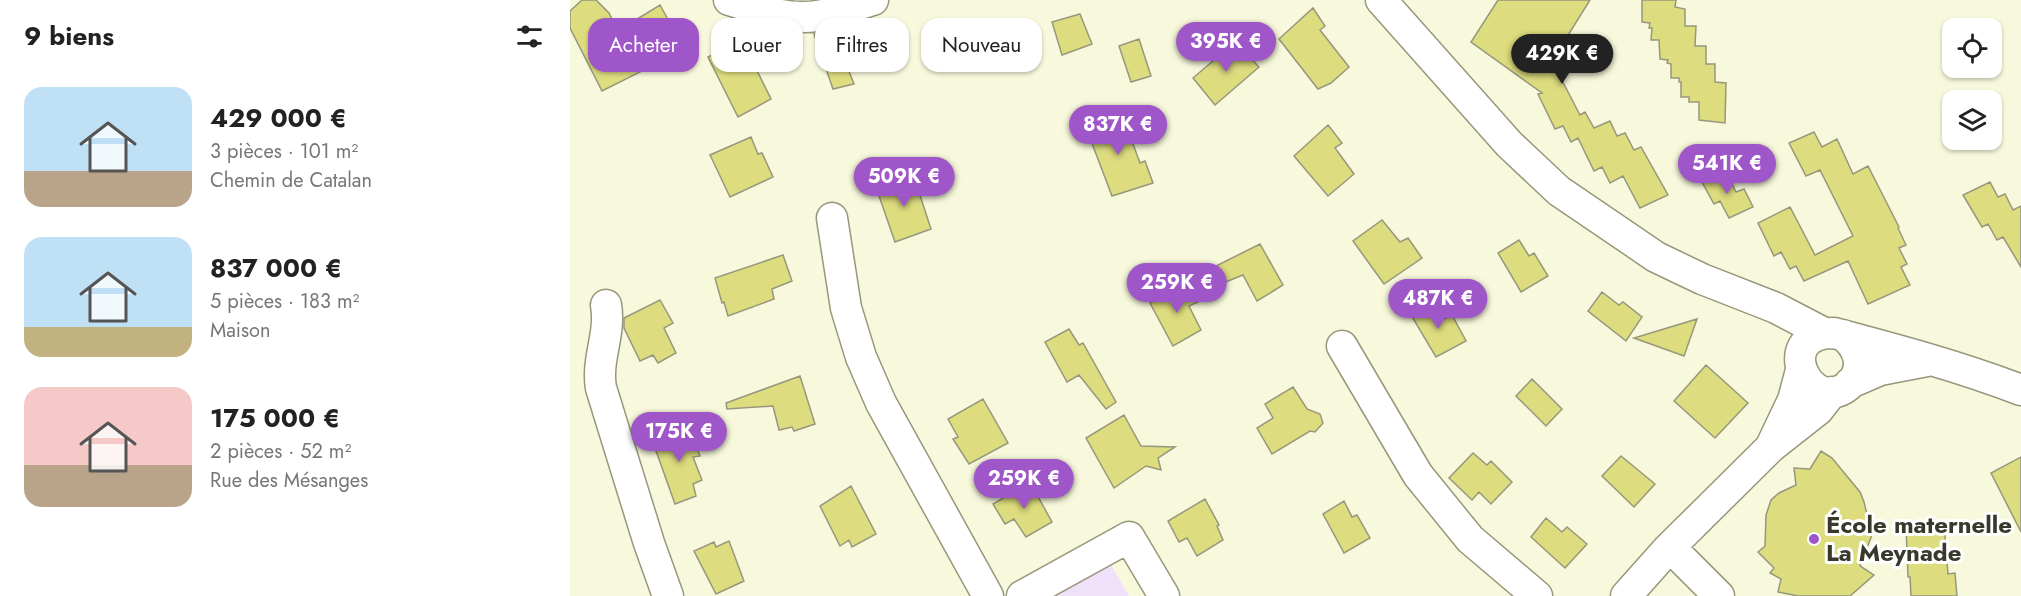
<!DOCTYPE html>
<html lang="fr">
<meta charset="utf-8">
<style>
body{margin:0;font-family:Jost,sans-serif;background:#f6f6f6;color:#222;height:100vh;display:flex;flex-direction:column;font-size:22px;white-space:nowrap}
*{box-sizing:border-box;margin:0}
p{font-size:20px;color:#767676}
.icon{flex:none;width:33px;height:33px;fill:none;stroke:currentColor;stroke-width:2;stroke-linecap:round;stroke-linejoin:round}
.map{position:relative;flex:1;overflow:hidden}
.sheet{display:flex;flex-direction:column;background:#fff;width:570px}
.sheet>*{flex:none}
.guide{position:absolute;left:18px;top:18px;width:570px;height:54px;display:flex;gap:12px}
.buttons{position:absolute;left:1372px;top:18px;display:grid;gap:12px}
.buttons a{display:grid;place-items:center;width:60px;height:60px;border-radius:12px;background:#fff;box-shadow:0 2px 4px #0004;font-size:30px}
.price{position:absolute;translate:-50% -51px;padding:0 14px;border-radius:21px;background:#9f56c9;color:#fff;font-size:20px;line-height:39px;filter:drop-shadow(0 2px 3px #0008)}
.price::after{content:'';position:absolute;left:50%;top:36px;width:18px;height:14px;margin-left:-9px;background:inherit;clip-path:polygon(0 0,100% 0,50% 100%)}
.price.selected{background:#222;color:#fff}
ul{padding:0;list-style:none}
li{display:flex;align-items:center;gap:18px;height:150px;padding:0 24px}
li span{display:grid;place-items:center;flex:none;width:168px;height:120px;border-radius:18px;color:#555}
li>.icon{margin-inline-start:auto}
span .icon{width:72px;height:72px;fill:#fffc;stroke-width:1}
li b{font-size:26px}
h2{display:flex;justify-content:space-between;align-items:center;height:72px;padding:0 24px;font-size:26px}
.chip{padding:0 21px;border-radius:18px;background:#fff;box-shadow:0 2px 4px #0004;font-size:21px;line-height:54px}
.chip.selected{background:#9f56c9;color:#fff}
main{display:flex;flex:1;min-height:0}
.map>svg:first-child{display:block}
</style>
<main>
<section class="sheet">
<h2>9 biens<svg class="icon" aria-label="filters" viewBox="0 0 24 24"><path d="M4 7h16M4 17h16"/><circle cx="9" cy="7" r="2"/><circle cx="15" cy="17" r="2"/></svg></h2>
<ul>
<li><span style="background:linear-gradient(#bfe0f5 70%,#b9a48a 0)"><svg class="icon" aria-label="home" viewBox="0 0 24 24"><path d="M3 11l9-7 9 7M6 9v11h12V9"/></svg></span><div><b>429 000 €</b><p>3 pièces · 101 m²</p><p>Chemin de Catalan</p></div></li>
<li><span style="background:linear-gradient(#bfe0f5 75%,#c2b280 0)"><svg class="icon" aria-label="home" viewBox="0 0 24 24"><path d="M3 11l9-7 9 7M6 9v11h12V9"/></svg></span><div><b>837 000 €</b><p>5 pièces · 183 m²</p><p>Maison</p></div></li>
<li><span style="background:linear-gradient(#f6c9c9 65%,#b9a48a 0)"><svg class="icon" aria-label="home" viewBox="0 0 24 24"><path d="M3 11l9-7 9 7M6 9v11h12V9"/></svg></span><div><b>175 000 €</b><p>2 pièces · 52 m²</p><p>Rue des Mésanges</p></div></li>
</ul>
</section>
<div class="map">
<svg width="1451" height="596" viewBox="0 0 1451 596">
<rect width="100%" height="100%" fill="#f8f9dc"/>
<path fill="#f0e1fb" d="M 533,551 L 559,596 L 459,596 Z"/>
<path fill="#dddc7e" stroke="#97977d" stroke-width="1.5" d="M 12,0 L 26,0 L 39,13 L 46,28 L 58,21 L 59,24 L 90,5 L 100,23 L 73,48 L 82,66 L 32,91 L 0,28 L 0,11 Z
M 928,0 L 1020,0 L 982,61 L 1010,115 L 1015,112 L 1024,128 L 1040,121 L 1047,136 L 1055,133 L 1064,150 L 1071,147 L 1098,195 L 1070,208 L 1053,176 L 1040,183 L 1032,167 L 1024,171 L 1008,138 L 1001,142 L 993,126 L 985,129 L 968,94 L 972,93 L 901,42 Z
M 1072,0 L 1106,0 L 1105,7 L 1115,9 L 1115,26 L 1126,26 L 1125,46 L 1136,46 L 1136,64 L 1145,64 L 1145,82 L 1156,83 L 1155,123 L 1129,120 L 1129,102 L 1119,102 L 1119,97 L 1111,97 L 1111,82 L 1109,82 L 1109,78 L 1101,78 L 1101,64 L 1097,63 L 1098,60 L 1090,59 L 1089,40 L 1081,40 L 1082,28 L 1079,28 L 1080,23 L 1072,22 Z
M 743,8 L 755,26 L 750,30 L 779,67 L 761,83 L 748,89 L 709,39 Z
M 510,14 L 522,44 L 492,55 L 482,22 Z
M 263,31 L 284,84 L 263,89 L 244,34 Z
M 569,39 L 581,76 L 561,82 L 549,46 Z
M 172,40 L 201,99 L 168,117 L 138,57 Z
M 665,42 L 689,67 L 645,105 L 623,78 Z
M 552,114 L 570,163 L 575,161 L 583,183 L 542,196 L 515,125 Z
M 758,125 L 772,143 L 765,148 L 784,174 L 758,196 L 724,156 Z
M 1244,132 L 1252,147 L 1267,139 L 1283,174 L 1298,166 L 1329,227 L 1328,228 L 1336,245 L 1329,248 L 1337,264 L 1331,267 L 1340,285 L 1298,304 L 1278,261 L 1234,281 L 1226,266 L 1220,269 L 1211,252 L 1204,256 L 1188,223 L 1220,207 L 1245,255 L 1283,236 L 1250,170 L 1236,176 L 1219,143 Z
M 181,137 L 188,154 L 192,153 L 203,177 L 160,197 L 140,155 Z
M 1156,172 L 1166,192 L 1174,189 L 1183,207 L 1159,218 L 1150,201 L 1144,204 L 1132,182 Z
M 334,173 L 339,185 L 346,183 L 361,229 L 325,242 L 309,196 L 316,193 L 311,181 Z
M 1420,182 L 1428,197 L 1435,194 L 1443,210 L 1451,206 L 1451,267 L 1433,237 L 1427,240 L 1418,224 L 1412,227 L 1393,195 Z
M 812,220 L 830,242 L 838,238 L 852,258 L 814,284 L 783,241 Z
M 949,240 L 959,256 L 964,253 L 978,276 L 951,292 L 928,253 Z
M 690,244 L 713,285 L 687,301 L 673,275 L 631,292 L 624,277 Z
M 213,255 L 222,281 L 202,289 L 204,299 L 158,316 L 154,302 L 152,303 L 145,278 Z
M 618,283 L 628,302 L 619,306 L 631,330 L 603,346 L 580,303 Z
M 1032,292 L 1049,305 L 1053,302 L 1072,317 L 1056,341 L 1018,311 Z
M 90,300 L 103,323 L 94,328 L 106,353 L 88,363 L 83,355 L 70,361 L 54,328 L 54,318 Z
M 864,302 L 874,319 L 882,315 L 896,341 L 866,357 L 841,315 Z
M 1127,319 L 1114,356 L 1064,338 Z
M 499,329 L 509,345 L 513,343 L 546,402 L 536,409 L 509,375 L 497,382 L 475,342 Z
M 1136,365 L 1178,403 L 1145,438 L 1104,401 Z
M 230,376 L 245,424 L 224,431 L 222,427 L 209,430 L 203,406 L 157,409 L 156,403 Z
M 962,379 L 992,409 L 976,426 L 946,396 Z
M 723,387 L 737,409 L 750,414 L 753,423 L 745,432 L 740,431 L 702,454 L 687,428 L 703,418 L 695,404 Z
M 413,399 L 438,443 L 399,464 L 383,439 L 388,437 L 378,419 Z
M 554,415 L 571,446 L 605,447 L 588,458 L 591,470 L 576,466 L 544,488 L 516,438 Z
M 118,425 L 130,456 L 123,457 L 132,480 L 123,484 L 126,496 L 105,504 L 85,448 L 91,445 L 88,435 Z
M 1251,451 L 1262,458 L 1290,492 L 1294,502 L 1302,535 L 1290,566 L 1304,575 L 1280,596 L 1228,596 L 1208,592 L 1211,579 L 1200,573 L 1204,568 L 1188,552 L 1195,546 L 1196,515 L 1201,500 L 1209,493 L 1226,485 L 1224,468 L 1240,469 Z
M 903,453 L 917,465 L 921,461 L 942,482 L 921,504 L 909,492 L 902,500 L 879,478 Z
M 1051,456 L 1085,484 L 1064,507 L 1032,476 Z
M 1451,457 L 1451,532 L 1421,473 Z
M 460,482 L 482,522 L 456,537 L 444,519 L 435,524 L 423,504 Z
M 281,486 L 306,534 L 282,547 L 279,540 L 270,546 L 250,506 Z
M 635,499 L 649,525 L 647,526 L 653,540 L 627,556 L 617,538 L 609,542 L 598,521 Z
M 774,501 L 782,517 L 787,515 L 800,538 L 774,553 L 753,514 Z
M 976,518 L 992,532 L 997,527 L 1017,544 L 995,568 L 961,537 Z
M 1374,523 L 1378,574 L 1385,573 L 1387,596 L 1341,596 L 1340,577 L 1338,577 L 1336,526 Z
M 159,541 L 174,581 L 146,594 L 124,551 L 144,542 L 146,547 Z"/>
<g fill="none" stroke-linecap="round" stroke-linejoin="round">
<defs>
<path id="minor" d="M 159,0 C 182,7 206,17 231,17 C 255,18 280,7 303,0
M 811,0 L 939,144 L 989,191 L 1086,257 L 1132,279 L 1206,308 L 1254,333
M 262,218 L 276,308 L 291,357 L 311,403 L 418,596
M 36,305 C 41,335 26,359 31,388 L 79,543 L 98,596
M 1273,335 C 1288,347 1296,367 1281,383 C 1242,422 1198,333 1264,333 C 1328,350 1388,366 1451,390
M 772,346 L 848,475 L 900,539 L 967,596
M 1280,383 L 1310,370 L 1357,361
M 1202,444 L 1223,400 L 1231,370
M 1100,547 L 1149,596
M 452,596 L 559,537 L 594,596
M 1056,596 L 1097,550 L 1201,447 L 1248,410 L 1262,392"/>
</defs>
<use href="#minor" stroke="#97977c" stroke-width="33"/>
<use href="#minor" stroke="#fff" stroke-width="30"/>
</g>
<circle fill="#9f56c9" stroke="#fff" stroke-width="2" cx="1244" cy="539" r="6"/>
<g text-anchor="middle" stroke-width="6" stroke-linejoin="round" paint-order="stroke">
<g font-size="24" font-weight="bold" fill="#38382d" stroke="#fff" text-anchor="start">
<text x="1256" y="533">École maternelle<tspan x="1256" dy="28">La Meynade</tspan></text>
</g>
</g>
</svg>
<div class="buttons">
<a><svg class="icon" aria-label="locate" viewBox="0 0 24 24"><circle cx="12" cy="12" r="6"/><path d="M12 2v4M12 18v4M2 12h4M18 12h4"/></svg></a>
<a><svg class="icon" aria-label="layers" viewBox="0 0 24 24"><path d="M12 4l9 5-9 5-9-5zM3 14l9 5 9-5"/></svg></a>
</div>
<b class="price" style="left:656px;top:73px">395K €</b>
<b class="price selected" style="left:992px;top:85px">429K €</b>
<b class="price" style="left:548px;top:156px">837K €</b>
<b class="price" style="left:1157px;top:195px">541K €</b>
<b class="price" style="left:334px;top:208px">509K €</b>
<b class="price" style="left:607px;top:314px">259K €</b>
<b class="price" style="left:868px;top:330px">487K €</b>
<b class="price" style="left:109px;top:463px">175K €</b>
<b class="price" style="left:454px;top:510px">259K €</b>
<div class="guide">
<a class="chip selected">Acheter</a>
<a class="chip">Louer</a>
<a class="chip">Filtres</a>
<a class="chip">Nouveau</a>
</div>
</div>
</main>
